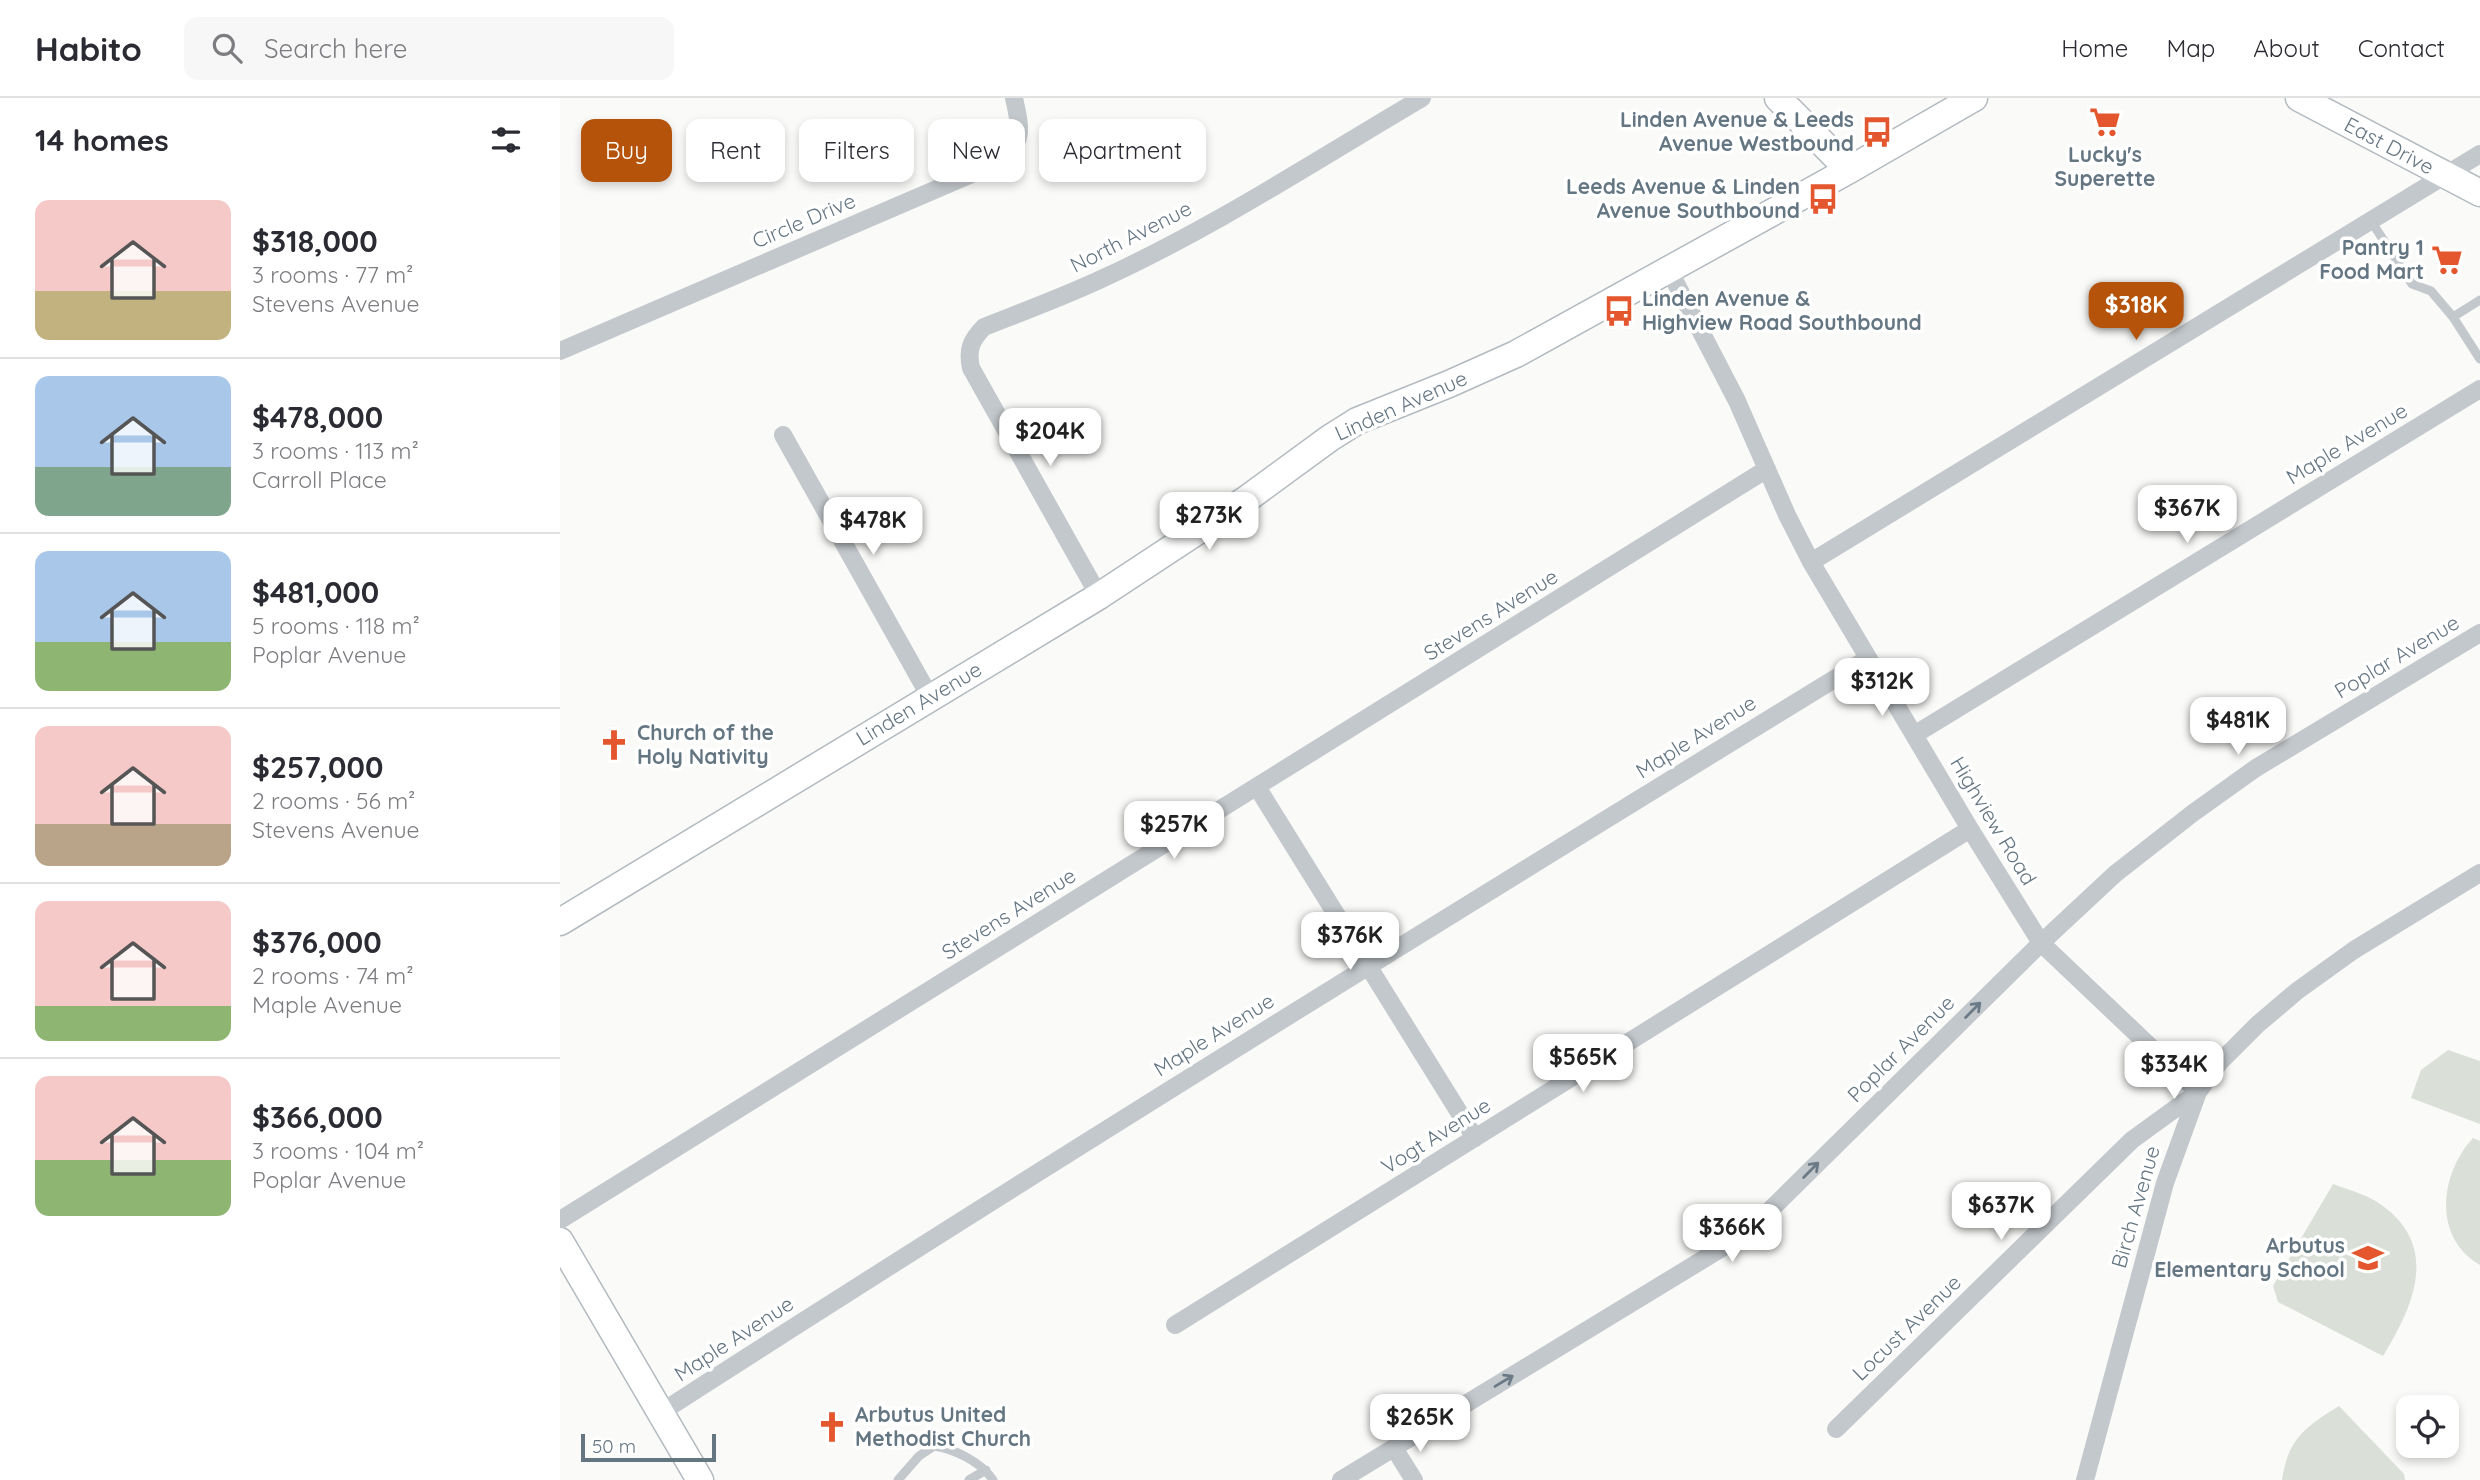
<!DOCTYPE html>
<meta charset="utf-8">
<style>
body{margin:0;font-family:Quicksand,sans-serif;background:#f7f7f7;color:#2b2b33;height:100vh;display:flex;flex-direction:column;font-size:26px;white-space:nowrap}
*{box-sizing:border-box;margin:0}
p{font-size:23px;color:#7c7c81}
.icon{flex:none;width:38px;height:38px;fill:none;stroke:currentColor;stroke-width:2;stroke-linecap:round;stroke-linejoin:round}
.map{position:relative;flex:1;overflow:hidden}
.side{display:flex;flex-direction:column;background:#fff;width:560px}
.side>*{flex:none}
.banner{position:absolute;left:21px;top:21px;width:665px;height:63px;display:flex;gap:14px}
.tools{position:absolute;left:1836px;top:1297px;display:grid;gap:14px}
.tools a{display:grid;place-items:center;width:63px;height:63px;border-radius:14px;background:#fff;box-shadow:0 4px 10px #0003;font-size:35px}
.scale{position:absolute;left:21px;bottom:18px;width:135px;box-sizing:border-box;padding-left:7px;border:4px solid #657683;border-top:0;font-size:19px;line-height:24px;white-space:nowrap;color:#657683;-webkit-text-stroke:5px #fff;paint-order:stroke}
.price{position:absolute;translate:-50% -60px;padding:0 16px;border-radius:14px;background:#fff;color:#222;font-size:23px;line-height:46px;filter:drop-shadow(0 2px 4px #0008)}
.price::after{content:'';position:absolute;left:50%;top:42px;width:21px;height:16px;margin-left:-10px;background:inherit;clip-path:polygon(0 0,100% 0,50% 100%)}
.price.on{background:#b45309;color:#fff}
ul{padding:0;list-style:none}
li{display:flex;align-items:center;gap:21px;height:175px;padding:0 35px}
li+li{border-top:2px solid #e1e1e2}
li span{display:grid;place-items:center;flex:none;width:196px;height:140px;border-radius:14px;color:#555}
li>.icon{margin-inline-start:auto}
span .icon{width:84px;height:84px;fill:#fffc;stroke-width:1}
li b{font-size:30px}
h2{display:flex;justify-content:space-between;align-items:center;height:84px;padding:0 35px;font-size:30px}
.chip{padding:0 24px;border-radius:14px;background:#fff;box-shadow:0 4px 10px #0003;font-size:24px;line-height:63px}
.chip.on{background:#b45309;color:#fff}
header{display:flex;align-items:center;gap:42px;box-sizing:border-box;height:98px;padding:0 35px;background:#fff;border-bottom:2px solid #e1e1e2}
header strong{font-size:33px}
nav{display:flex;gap:38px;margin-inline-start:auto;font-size:24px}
.search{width:490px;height:63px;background:#f7f7f7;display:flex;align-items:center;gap:18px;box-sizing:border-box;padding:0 24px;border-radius:14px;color:#7c7c81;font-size:26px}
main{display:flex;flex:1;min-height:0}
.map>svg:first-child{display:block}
</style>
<header>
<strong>Habito</strong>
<div class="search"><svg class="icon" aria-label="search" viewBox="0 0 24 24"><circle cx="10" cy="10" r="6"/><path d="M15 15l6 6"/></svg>Search here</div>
<nav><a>Home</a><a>Map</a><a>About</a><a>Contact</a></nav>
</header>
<main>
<section class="side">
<h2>14 homes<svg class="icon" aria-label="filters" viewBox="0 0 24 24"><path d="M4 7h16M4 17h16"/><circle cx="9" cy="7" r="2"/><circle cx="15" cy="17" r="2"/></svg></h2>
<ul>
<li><span style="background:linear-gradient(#f6c9c9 65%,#c2b280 0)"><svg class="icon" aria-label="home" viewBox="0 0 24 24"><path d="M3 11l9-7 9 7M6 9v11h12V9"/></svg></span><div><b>$318,000</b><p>3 rooms · 77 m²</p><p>Stevens Avenue</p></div></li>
<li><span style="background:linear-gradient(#a9c7e8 65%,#7fa58c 0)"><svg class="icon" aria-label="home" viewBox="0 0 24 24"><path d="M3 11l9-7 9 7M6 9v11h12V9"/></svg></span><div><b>$478,000</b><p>3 rooms · 113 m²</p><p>Carroll Place</p></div></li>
<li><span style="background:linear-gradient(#a9c7e8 65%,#8fb573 0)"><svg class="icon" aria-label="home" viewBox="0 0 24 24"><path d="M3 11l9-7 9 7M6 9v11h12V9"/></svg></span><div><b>$481,000</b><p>5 rooms · 118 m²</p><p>Poplar Avenue</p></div></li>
<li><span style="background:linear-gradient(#f6c9c9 70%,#b9a48a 0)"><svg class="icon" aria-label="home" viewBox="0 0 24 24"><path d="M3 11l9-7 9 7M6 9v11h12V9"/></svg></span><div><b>$257,000</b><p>2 rooms · 56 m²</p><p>Stevens Avenue</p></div></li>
<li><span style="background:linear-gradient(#f6c9c9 75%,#8fb573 0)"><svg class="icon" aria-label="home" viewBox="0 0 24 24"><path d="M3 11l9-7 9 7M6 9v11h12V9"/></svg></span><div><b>$376,000</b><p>2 rooms · 74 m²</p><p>Maple Avenue</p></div></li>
<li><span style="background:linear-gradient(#f6c9c9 60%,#8fb573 0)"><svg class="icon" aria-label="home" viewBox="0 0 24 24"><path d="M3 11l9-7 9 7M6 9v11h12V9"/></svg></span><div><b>$366,000</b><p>3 rooms · 104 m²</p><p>Poplar Avenue</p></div></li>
</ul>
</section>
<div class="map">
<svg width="1920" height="1382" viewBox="0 0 1920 1382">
<rect width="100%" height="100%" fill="#fafaf8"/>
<path fill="#dadfd7" d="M 1888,952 L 1920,963 L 1920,1026 L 1851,1000 L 1861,972 Z
M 1913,1040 L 1920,1043 L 1920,1167 C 1872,1139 1880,1076 1913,1040 Z
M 1773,1086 C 1789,1092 1809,1097 1823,1108 C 1880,1150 1853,1209 1823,1258 L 1718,1204 L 1713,1188 Z
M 1779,1308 L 1844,1376 L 1845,1382 L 1722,1382 C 1728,1341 1745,1329 1779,1308 Z"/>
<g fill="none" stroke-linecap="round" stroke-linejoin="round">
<defs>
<path id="secondary" d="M 1218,0 L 1289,72
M 1739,0 L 1920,95
M 0,824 L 539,498 L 688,400 L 770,340 L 797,323 L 889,286 L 956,256 L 1289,72 L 1414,0
M 0,1143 L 140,1382"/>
</defs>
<use href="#secondary" stroke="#b3babf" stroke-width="29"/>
<path stroke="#c3c8cc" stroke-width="9" d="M 1811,123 L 1852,186 L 1871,193 L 1893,219 L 1920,261
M 1893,219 L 1920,202
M 338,1382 L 359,1358 L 374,1348 C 395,1351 421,1364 433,1382
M 409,1382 L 426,1372"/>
<path stroke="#c3c8cc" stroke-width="18" d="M 1109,172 L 1177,303 L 1227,417 L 1251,464 L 1410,731 L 1481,845 L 1638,994 L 1572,1042 L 1276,1331
M 0,253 L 442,63 C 465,42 460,28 454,0
M 223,337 L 370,599
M 1251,464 L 1920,56
M 539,498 L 411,270 C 407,252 411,242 424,229 C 462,214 500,200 537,183 C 650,132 755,63 862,0
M 1354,637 L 1920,291
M 697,689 L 915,1040
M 0,1122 L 1207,371
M 615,1227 L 1410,731
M 100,1315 C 499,1058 903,809 1307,561
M 834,1350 L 854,1382
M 781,1382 L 1175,1142 L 1201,1121 L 1481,845 L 1555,776 L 1633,715 L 1696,670 L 1920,535
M 1525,1382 L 1605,1085 L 1638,994 L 1660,964 L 1697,927 L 1737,893 L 1794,852 L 1920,775"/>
<use href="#secondary" stroke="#fff" stroke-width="26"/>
</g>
<defs><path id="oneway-shaft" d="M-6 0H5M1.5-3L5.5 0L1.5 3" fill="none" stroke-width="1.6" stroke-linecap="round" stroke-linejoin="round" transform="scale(1.75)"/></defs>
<g stroke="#6a7a87">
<use href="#oneway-shaft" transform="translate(1413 912) rotate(-45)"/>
<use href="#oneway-shaft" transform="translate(1251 1072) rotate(-45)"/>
<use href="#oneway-shaft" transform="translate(944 1283) rotate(-31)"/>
</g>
<defs>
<symbol id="supermarket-bare" viewBox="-9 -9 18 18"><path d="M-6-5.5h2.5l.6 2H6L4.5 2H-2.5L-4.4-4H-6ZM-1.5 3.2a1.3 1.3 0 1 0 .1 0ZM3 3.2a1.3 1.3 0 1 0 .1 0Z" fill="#e4572e" stroke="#fff" stroke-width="2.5" paint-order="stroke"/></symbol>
<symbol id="bus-bare" viewBox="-9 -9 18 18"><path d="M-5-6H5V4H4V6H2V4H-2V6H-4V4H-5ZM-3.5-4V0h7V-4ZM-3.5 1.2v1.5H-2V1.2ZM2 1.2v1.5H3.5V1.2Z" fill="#e4572e" stroke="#fff" stroke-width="2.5" paint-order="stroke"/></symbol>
<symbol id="church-bare" viewBox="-9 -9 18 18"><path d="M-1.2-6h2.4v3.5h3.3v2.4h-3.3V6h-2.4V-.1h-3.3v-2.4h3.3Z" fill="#e4572e" stroke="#fff" stroke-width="2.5" paint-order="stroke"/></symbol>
<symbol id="school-bare" viewBox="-9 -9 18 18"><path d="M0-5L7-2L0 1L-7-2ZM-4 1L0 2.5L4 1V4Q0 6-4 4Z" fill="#e4572e" stroke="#fff" stroke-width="2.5" paint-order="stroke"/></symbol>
</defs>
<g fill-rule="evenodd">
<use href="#supermarket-bare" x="1523" y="2" width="44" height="44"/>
<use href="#bus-bare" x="1295" y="12" width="44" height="44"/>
<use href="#bus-bare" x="1241" y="79" width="44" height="44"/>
<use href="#supermarket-bare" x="1865" y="140" width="44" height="44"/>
<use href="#bus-bare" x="1037" y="191" width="44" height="44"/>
<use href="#church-bare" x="32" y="625" width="44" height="44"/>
<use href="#school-bare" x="1786" y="1138" width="44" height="44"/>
<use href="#church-bare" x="250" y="1307" width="44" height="44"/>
</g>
<g text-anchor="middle" stroke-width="7" stroke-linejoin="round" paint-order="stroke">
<g font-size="21" font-weight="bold" fill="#657683" stroke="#fff" text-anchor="end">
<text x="1294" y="29">Linden Avenue &amp; Leeds<tspan x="1294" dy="24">Avenue Westbound</tspan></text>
<text x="1545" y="64" text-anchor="middle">Lucky's<tspan x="1545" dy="24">Superette</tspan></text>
<text x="1240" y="96">Leeds Avenue &amp; Linden<tspan x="1240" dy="24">Avenue Southbound</tspan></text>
<text x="1864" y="157">Pantry 1<tspan x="1864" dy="24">Food Mart</tspan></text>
<text x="1082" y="208" text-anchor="start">Linden Avenue &amp;<tspan x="1082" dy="24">Highview Road Southbound</tspan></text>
<text x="77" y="642" text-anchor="start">Church of the<tspan x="77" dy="24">Holy Nativity</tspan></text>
<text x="1785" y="1155">Arbutus<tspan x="1785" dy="24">Elementary School</tspan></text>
<text x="295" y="1324" text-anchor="start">Arbutus United<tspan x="295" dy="24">Methodist Church</tspan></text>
</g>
<g font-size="21" fill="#657683" stroke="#fff">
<text transform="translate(1829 48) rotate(28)" y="7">East Drive</text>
<text transform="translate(244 123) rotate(-23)" y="7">Circle Drive</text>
<text transform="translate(571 139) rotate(-27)" y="7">North Avenue</text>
<text transform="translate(841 308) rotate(-24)" y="7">Linden Avenue</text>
<text transform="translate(1787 346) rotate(-31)" y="7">Maple Avenue</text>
<text transform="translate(931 517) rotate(-32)" y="7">Stevens Avenue</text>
<text transform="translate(1837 559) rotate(-31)" y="7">Poplar Avenue</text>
<text transform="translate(359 606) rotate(-31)" y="7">Linden Avenue</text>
<text transform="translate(1136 639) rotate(-32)" y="7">Maple Avenue</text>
<text transform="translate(1433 723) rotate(59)" y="7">Highview Road</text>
<text transform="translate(449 816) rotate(-32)" y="7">Stevens Avenue</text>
<text transform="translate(654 937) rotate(-32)" y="7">Maple Avenue</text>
<text transform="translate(1341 951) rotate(-45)" y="7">Poplar Avenue</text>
<text transform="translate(876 1038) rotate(-32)" y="7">Vogt Avenue</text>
<text transform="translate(1576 1109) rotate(-74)" y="7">Birch Avenue</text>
<text transform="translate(1347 1230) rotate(-44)" y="7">Locust Avenue</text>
<text transform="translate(174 1241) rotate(-33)" y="7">Maple Avenue</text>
</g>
</g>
</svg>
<div class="tools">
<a><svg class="icon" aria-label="locate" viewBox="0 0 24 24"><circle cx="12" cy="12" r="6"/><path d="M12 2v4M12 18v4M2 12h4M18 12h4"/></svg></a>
</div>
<div class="scale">50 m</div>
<b class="price on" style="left:1576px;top:244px">$318K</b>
<b class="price" style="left:490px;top:370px">$204K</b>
<b class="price" style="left:1627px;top:447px">$367K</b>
<b class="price" style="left:649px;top:454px">$273K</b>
<b class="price" style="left:313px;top:459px">$478K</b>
<b class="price" style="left:1322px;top:620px">$312K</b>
<b class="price" style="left:1678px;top:659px">$481K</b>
<b class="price" style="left:614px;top:763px">$257K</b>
<b class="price" style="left:790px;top:874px">$376K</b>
<b class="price" style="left:1023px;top:996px">$565K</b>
<b class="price" style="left:1614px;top:1003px">$334K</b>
<b class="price" style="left:1441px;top:1144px">$637K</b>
<b class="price" style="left:1172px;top:1166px">$366K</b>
<b class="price" style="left:860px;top:1356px">$265K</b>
<div class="banner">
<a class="chip on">Buy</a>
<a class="chip">Rent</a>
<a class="chip">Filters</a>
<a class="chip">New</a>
<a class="chip">Apartment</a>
</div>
</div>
</main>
